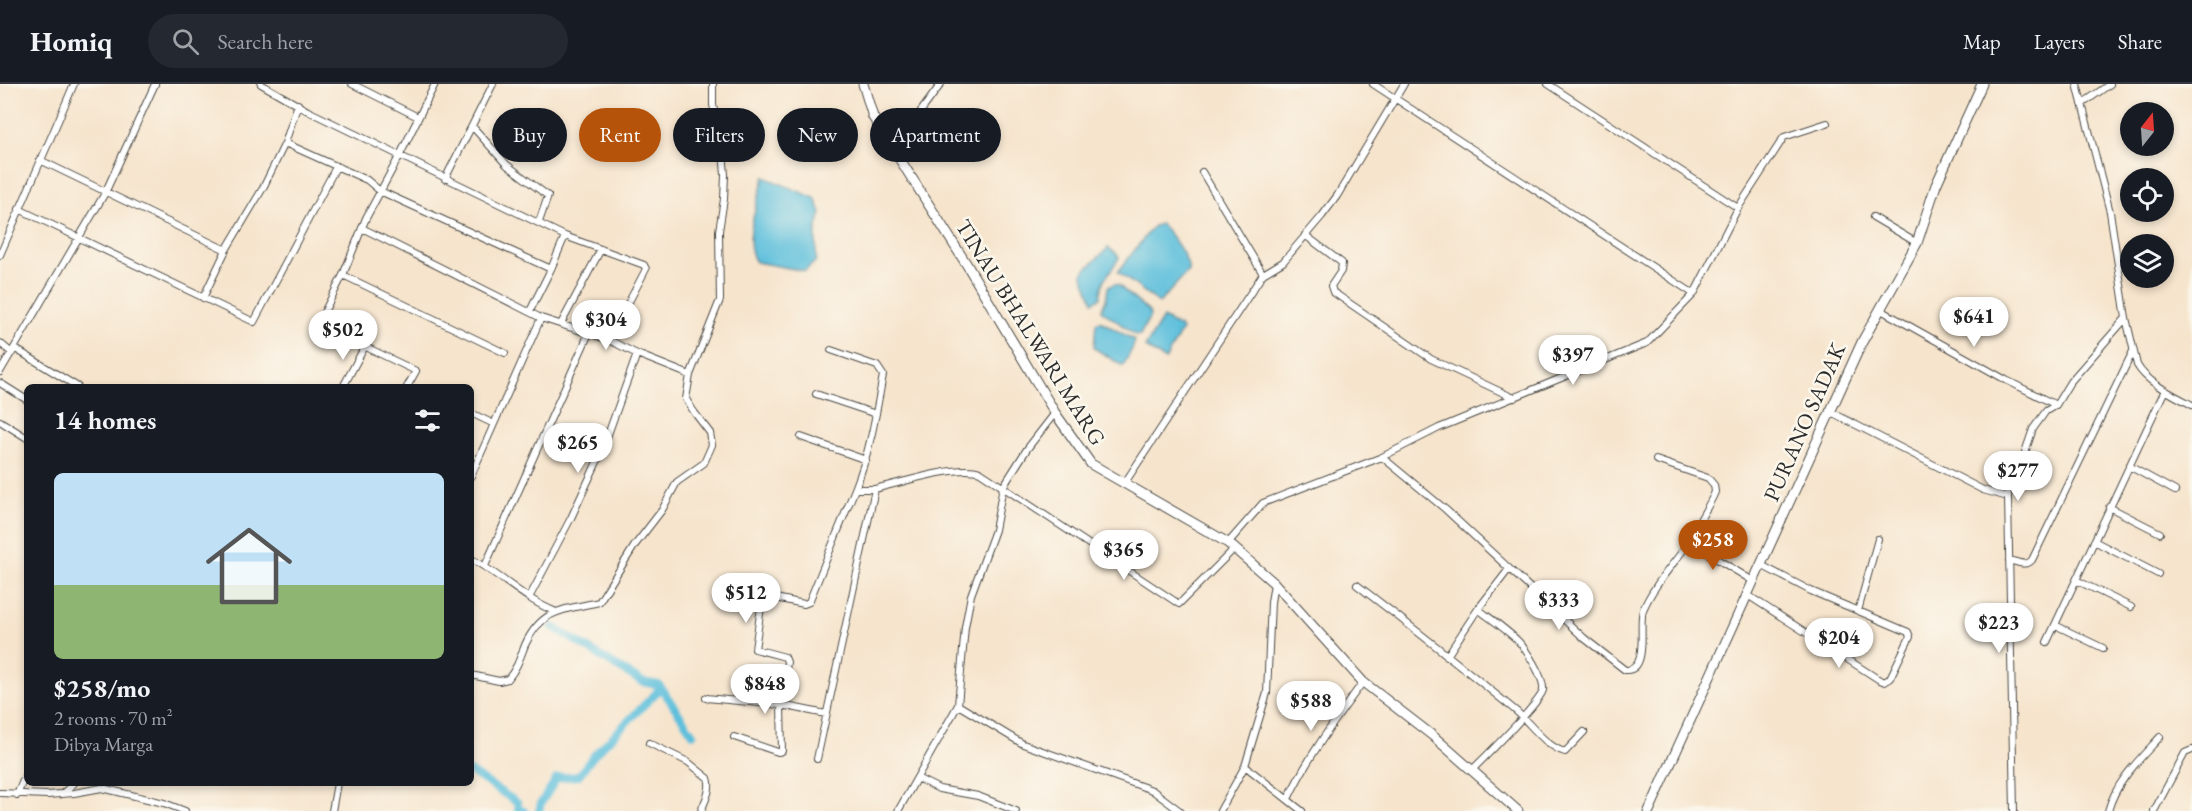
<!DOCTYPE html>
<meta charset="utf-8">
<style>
body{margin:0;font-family:"EB Garamond",serif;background:#242831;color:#f1f3f6;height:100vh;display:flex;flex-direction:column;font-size:22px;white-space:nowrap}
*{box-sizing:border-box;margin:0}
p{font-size:20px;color:#9ea1a6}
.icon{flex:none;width:33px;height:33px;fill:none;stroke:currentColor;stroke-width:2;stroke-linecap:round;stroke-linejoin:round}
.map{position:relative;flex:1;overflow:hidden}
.sheet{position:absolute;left:24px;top:300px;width:450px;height:402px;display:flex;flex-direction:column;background:#171b24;border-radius:9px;box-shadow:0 3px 9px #0003}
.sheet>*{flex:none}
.top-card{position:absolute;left:492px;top:24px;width:570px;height:54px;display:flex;gap:12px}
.needle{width:39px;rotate:17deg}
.tools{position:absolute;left:2120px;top:18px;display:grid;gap:12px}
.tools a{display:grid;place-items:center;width:54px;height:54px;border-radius:50%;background:#171b24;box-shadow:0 3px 9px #0003;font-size:30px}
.price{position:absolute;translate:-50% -51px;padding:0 14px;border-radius:21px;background:#fff;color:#222;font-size:20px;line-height:39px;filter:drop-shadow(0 2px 3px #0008)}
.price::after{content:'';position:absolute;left:50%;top:36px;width:18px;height:14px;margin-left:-9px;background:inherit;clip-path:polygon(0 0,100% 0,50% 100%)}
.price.on{background:#b45309;color:#fff}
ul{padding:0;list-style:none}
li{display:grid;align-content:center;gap:12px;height:318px;padding:0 30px}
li+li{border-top:2px solid #363941}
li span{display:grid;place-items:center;height:186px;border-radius:9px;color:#555}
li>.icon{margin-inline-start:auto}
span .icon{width:108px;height:108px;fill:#fffc;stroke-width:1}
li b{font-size:26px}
h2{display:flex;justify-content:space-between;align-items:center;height:72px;padding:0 30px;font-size:26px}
.chip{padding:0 21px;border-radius:27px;background:#171b24;box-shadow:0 3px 9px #0003;font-size:21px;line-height:54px}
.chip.on{background:#b45309;color:#fff}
header{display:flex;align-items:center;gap:36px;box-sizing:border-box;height:84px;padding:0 30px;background:#171b24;border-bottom:2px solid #363941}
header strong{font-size:28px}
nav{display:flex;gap:33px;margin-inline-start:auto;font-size:21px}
.search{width:420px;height:54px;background:#242831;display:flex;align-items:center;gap:15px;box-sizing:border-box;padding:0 21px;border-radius:33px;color:#9ea1a6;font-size:22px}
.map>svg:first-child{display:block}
</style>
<header>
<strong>Homiq</strong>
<div class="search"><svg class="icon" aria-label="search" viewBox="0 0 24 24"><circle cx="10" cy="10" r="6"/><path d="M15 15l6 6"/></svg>Search here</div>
<nav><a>Map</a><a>Layers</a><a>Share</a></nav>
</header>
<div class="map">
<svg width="2192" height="727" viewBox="0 0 2192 727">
<rect width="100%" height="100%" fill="#fbf7ec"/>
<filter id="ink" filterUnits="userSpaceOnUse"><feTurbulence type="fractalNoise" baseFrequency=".0167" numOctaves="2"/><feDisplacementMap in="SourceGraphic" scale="12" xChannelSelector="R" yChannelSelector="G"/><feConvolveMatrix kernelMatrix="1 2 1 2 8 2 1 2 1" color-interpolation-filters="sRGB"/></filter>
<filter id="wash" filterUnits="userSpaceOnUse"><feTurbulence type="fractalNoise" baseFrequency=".008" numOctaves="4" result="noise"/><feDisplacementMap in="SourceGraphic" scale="24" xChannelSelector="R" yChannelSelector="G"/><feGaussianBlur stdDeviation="1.35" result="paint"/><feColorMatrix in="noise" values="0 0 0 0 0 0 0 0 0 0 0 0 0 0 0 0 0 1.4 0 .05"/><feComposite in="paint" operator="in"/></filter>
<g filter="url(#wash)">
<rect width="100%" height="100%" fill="#f6e4cc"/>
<path fill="#5ec0dc" stroke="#447684" stroke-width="1.5" d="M 764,93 L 815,114 L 821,128 L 816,147 L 816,177 L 805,187 L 756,178 C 741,158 759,116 764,93 Z
M 1161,140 C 1172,152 1186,170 1189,186 L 1159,219 L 1118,188 L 1150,146 L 1154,142 Z
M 1108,164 L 1116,169 L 1119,174 L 1103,198 L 1100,214 L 1093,218 L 1082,189 Z
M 1114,200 L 1118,201 L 1149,228 L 1150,232 L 1140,251 L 1136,251 L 1101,226 L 1106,216 L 1108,203 Z
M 1163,234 L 1180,243 L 1182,246 L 1165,276 L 1145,263 Z
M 1100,237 L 1134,256 L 1133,263 L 1123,282 L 1094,264 L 1096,239 Z"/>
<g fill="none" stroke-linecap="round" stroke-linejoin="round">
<path stroke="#5ec0dc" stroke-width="8" d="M 553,543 L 642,598 L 659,601 L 693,650
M 471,688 L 518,719 L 518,725 L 524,727
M 539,727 L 541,719 L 557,694 L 578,692 L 595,670 L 657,608 L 659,601"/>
</g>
</g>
<g filter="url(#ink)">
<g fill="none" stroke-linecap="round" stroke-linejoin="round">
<defs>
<path id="street" d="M 261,0 L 308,27 L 565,152 L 644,181 L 646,185 L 609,256
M 352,0 L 418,33
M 1373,0 L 1694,210
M 1548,0 L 1738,124
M 2077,0 L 2110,128 L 2126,234 L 2137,281 C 2147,299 2174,311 2192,321
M 2082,20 L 2110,0
M 472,42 L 507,81 L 548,112 L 539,138
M 285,59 L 367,96 L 380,107 L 551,185
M 893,65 L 941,0
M 40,76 L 226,166
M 1202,88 L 1263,190
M 445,95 L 493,0
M 19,125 L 254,238 L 336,83
M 1873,133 L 1917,159
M 362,144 L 541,234 L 609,256 L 637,270 L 690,291
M 1305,151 L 1342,179 L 1341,187 L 1331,202 L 1333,208 L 1431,275 L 1514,314
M 0,171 L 74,0
M 343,191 L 505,269
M 203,214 L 226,166 L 263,104 L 285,59 L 298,20
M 1881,226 L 2006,296 L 2056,321
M 530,227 L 551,185 L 565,152
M 561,240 L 601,165
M 0,259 L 12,269
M 14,264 L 78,303
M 831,266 L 877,282 L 883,291 C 876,330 870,368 855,405 L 875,405
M 0,288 L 105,109 L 155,0
M 0,299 L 27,316
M 343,303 L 365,262
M 407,303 L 416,287 L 318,240 L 343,191 L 366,134 L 400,71 L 435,0
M 816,310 L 876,330
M 1829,327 L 1983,406 L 2008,413 L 2009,397 L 2021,380 L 2033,345 L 2046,327 L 2056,321 L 2070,298 L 2126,234
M 471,329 L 494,340
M 0,337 L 27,354
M 801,353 L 866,376
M 1382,373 L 1445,425 L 1584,554 L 1625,586 C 1650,588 1638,539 1643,526 C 1653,502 1672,482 1687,461 C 1691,455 1694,447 1697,441 C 1703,430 1710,420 1715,408 L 1714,401 L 1708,394 L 1656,376
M 2129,382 L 2175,407
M 471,392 L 541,234
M 1124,400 L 1263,190 L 1283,178 L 1322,132 L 1337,112 L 1404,0
M 2008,413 L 2014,727
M 2109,423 L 2160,449
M 2094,457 L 2158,490
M 1689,458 L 1753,497
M 1228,459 L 1263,419 L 1382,373 L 1439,344 L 1647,259 L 1694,210 L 1738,124 L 1784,53 L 1827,39
M 471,475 C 500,490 524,515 554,527
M 2009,476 C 2017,478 2026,483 2032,476 L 2133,267
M 485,482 L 589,249
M 2076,496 L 2131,523
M 1357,501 C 1411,542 1464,584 1516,627 C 1531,640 1546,663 1565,668 L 1584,648
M 1746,510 L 1878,595 L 1885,598 L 1890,594 L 1910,553 L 1908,548 L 1811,507 L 1761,481
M 529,514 L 571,434 L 602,367 L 637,270
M 1858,527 L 1878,455
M 2055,541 L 2103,564
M 2047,558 L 2165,306
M 1447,572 L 1478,525 L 1509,485
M 471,591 L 499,597 L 508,595 C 517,584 520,574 525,561 C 542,524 564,526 599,518 L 635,461 L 662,426 L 677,398 L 704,379 L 712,361 L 710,349 L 694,328 L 686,315 L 690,291 L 720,216 L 719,147 L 724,115 L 725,91 L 723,67 L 713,21 L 713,0
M 706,614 L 781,621 L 826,630
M 958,621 L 1023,660 L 1152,706 L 1180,727
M 734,653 L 778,668 L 782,667 L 781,621 L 787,578 L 785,573 L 755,565 L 762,516 L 766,512 L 804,520 L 809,518 L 855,405
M 649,659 L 688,678 L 708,694 C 712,705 705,717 701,727
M 817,675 L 875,405 C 900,399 958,380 980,388 L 1179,520 L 1234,465
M 1245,682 L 1302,727
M 1472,686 C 1484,674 1541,618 1543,606 C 1545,595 1526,565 1518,557 C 1506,545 1491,535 1478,525
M 917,694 L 939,705 L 978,712 L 1016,727
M 0,709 L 47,711 L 74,709 L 102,704 L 164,719 L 185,727
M 62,710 L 74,699
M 17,711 L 27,687
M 1288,715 C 1308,673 1335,636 1363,598
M 332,727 L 337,699
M 898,727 L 958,621 L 965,543 L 971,511 L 995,446 L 1003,403 L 1027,365 L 1055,329
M 1220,727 L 1245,682 L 1267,609 L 1271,518 L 1274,500
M 2108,727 C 2116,697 2140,675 2160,653
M 2154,727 L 2185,669 L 2192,666"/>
<path id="secondary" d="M 863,0 L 873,33 L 967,181 L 1055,329 L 1091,380 L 1228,459 L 1274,499 L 1363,598 L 1433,652 L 1518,727
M 1649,727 L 1862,258 L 1917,159 L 1936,101 L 1982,0"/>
</defs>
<use href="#street" stroke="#494743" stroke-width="8"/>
<use href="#secondary" stroke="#494743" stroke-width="11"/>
<use href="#street" stroke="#fff" stroke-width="6"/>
<use href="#secondary" stroke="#fff" stroke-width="9"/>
</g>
</g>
<g text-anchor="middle" stroke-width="5" stroke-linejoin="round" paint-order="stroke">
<g font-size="22" fill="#2b2b2b" stroke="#fbf7ec">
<text transform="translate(1031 248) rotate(58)" y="8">TINAU BHALWARI MARG</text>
<text transform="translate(1804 338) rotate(-66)" y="8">PURANO SADAK</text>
</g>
</g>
</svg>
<div class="tools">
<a><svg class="needle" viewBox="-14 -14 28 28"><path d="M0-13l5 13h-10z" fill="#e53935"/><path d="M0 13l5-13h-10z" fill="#9ea1a6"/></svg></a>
<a><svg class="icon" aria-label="locate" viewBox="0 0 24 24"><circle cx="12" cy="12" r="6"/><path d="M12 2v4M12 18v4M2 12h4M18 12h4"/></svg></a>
<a><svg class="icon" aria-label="layers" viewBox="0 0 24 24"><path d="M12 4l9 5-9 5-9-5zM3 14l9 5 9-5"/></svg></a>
</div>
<b class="price" style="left:1974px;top:264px">$641</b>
<b class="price" style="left:606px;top:267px">$304</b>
<b class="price" style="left:343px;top:277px">$502</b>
<b class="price" style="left:1573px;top:302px">$397</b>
<b class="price" style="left:578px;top:390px">$265</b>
<b class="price" style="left:2018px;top:418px">$277</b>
<b class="price on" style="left:1713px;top:487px">$258</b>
<b class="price" style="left:1124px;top:497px">$365</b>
<b class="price" style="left:746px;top:540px">$512</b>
<b class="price" style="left:1559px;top:547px">$333</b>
<b class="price" style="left:1999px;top:570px">$223</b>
<b class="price" style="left:1839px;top:585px">$204</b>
<b class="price" style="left:765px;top:631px">$848</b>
<b class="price" style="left:1311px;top:648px">$588</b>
<div class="top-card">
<a class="chip">Buy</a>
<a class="chip on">Rent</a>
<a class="chip">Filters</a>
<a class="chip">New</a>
<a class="chip">Apartment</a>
</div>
<section class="sheet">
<h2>14 homes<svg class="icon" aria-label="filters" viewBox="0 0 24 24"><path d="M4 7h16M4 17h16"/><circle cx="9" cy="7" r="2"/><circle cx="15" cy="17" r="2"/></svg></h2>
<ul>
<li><span style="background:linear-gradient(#bfe0f5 60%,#8fb573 0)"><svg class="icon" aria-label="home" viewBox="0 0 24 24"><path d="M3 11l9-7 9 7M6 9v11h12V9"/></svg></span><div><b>$258/mo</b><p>2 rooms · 70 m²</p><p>Dibya Marga</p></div></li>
</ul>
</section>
</div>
